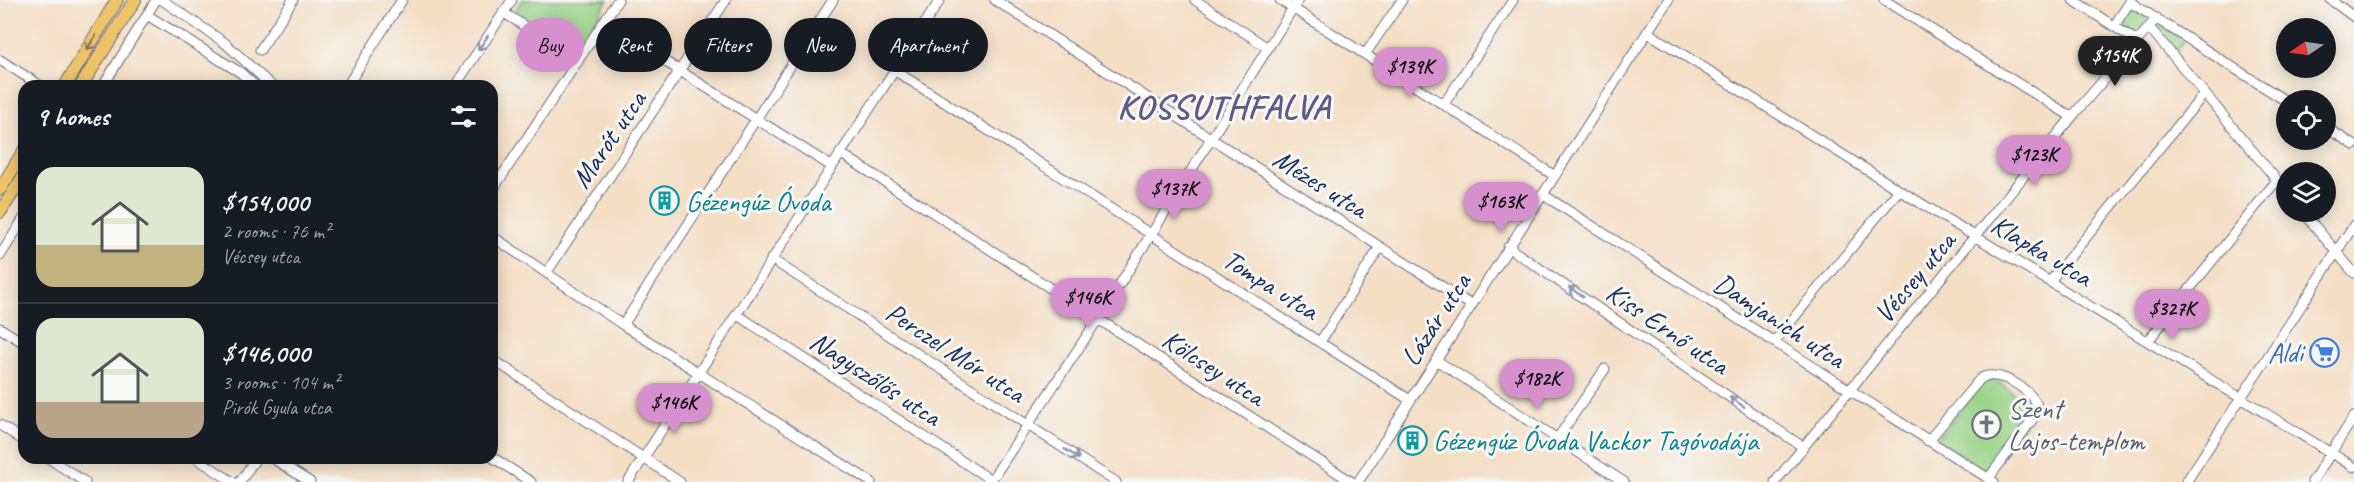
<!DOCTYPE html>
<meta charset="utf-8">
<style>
body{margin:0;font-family:Caveat,sans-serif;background:#242831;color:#f1f3f6;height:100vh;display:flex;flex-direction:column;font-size:22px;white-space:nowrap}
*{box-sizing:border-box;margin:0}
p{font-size:20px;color:#9ea1a6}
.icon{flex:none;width:33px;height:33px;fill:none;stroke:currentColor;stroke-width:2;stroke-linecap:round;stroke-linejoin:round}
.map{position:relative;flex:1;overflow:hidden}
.details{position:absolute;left:18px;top:80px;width:480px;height:384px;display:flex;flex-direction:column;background:#171b24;border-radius:18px;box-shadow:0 3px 15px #0003}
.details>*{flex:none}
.hud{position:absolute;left:516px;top:18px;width:570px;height:54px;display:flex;gap:12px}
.needle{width:39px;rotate:257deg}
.tools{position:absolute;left:2276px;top:18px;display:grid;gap:12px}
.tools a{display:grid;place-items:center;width:60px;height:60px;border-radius:50%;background:#171b24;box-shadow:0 3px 15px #0003;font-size:30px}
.price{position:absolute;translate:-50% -51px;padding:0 14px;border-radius:21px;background:#d690ce;color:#111;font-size:20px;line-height:39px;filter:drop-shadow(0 2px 3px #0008)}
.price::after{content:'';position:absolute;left:50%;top:36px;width:18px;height:14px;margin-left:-9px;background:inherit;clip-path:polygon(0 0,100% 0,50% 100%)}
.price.active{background:#222;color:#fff}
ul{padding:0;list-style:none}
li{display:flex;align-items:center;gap:18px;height:150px;padding:0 18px}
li+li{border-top:2px solid #363941}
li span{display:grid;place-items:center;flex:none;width:168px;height:120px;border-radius:18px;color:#555}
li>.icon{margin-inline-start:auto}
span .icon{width:72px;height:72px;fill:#fffc;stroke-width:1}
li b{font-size:26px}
h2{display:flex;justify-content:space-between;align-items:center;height:72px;padding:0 18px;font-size:26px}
.tag{padding:0 21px;border-radius:27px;background:#171b24;box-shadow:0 3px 15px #0003;font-size:21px;line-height:54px}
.tag.active{background:#d690ce;color:#111}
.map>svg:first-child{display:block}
</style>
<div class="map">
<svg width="2354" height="482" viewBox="0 0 2354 482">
<rect width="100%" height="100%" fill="#f6f6f2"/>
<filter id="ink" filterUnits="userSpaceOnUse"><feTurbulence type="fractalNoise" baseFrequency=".0167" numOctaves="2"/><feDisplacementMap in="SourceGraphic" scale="12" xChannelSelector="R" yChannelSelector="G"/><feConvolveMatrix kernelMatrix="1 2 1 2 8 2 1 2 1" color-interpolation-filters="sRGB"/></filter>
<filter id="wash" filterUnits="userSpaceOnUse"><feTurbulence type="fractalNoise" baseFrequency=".008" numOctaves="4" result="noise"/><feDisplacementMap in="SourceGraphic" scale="24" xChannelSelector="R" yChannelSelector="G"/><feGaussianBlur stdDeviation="1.35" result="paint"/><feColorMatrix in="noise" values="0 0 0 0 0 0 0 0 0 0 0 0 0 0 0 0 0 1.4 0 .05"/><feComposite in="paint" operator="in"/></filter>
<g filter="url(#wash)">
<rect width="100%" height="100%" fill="#f4dec4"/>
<path fill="#98d387" stroke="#5a8172" stroke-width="1.5" d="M 522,0 L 608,0 L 575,52 L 514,13 Z
M 2132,10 L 2147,19 L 2137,34 L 2122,24 Z
M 2159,22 L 2184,42 L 2175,52 L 2154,28 Z
M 1985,380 L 1996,380 L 2032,408 L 2033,414 L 1989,473 L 1936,439 Z"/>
</g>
<g filter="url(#ink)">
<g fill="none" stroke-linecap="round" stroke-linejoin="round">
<defs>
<path id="minor" d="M 162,0 L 225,43 L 272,86
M 995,0 L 1471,305
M 1195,0 L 1268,48
M 1280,0 L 1555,176
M 1884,0 L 2072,117
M 2073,0 L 2137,41
M 2331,0 L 2354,17
M 2130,2 L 2286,101
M 503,12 L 578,62
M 147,15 L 241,73 L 255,86
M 604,23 L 831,166
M 2114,26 L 2131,0
M 2149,27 L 2286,191
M 1647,32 L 1899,190 L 2354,467
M 260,50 L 293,0
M 1366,53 L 1402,0
M 0,60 L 41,86
M 894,70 L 1410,400
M 103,86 L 156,0
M 347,86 L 402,0
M 455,86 L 512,0
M 1444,104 L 1513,0
M 2325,127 L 2354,145
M 840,153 L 1352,482
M 492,191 L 618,0
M 1542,194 L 1994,482
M 2303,212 L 2354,273
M 492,236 L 623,325 L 871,482
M 1508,247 L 1803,447
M 0,256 L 24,218
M 771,259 L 1116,482
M 547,272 L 726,0
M 2051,280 L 2204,94
M 736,314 L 991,480
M 623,325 L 833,0
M 0,328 L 24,343
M 2148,341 L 2277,180
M 1320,342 L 1380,247
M 1774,342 L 1899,190
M 492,359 L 680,482
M 1436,360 L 1624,482
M 0,425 L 24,441
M 1557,439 L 1605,369
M 1928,441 L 1980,379 C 1997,366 2040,394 2038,412 L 1988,479
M 492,457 L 531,482
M 48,458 L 85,482
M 196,458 L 233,482
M 272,458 L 310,482
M 240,482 L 256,458
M 628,482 L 940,0
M 990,482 L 1098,319 L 1298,0
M 1358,482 L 1668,0
M 1775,482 L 2076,112 L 2157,18
M 2186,482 L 2354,225
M 2312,482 L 2354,417"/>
<path id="major" d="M 65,86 L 117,0
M 81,86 L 135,0
M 0,189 L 24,151
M 0,212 L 24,176"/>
</defs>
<use href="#minor" stroke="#676c82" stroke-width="11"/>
<use href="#major" stroke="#676c82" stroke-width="14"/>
<use href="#minor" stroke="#fff" stroke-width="9"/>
<use href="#major" stroke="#efc469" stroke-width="12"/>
</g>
<defs><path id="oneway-shaft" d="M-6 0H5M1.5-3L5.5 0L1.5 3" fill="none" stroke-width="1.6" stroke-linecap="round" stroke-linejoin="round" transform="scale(1.5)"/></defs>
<use stroke="#7a7263" href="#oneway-shaft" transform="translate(91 43) rotate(121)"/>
<g stroke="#8d97ae">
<use href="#oneway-shaft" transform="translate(483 43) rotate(124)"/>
<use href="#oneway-shaft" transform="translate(1576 292) rotate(-146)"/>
<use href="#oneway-shaft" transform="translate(1737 402) rotate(-146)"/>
<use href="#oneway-shaft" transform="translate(1072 454) rotate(33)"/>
</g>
</g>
<defs>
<symbol id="building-ring" viewBox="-11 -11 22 22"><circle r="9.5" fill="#f6f6f2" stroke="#0f9aa8" stroke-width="1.5"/><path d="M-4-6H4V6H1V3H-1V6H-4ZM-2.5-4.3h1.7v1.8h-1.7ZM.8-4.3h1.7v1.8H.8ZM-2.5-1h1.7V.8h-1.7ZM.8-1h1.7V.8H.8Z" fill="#0f9aa8"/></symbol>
<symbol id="supermarket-ring" viewBox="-11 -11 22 22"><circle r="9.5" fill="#f6f6f2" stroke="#3f7fe0" stroke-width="1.5"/><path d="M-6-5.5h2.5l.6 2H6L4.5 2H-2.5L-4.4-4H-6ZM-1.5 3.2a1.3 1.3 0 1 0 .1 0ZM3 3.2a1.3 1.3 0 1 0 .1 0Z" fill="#3f7fe0"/></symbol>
<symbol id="church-ring" viewBox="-11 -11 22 22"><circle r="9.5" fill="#f6f6f2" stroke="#6b7280" stroke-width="1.5"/><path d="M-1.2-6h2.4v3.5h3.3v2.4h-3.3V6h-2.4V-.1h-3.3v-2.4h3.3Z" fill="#6b7280"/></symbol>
</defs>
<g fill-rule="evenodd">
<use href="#building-ring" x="648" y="184" width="33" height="33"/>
<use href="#supermarket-ring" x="2308" y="336" width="33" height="33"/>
<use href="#church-ring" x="1970" y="408" width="33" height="33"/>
<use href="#building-ring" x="1396" y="424" width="33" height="33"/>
</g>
<g text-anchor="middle" stroke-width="6" stroke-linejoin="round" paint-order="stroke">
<g font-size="28" fill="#1b2f5e" stroke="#f6f6f2">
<text transform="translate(608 139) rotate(-56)" y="10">Marót utca</text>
<text transform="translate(1321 183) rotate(32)" y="10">Mézes utca</text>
<text transform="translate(2042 250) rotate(31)" y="10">Klapka utca</text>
<text transform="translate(1914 277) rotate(-50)" y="10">Vécsey utca</text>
<text transform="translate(1271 284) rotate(32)" y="10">Tompa utca</text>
<text transform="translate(1435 319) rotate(-57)" y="10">Lázár utca</text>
<text transform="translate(1780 320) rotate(33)" y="10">Damjanich utca</text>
<text transform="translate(1668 328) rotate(34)" y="10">Kiss Ernő utca</text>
<text transform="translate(956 352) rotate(33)" y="10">Perczel Mór utca</text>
<text transform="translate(1214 367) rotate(33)" y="10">Kölcsey utca</text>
<text transform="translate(876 378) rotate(33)" y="10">Nagyszőlős utca</text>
</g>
<g font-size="28" fill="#0d838f" stroke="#f6f6f2" text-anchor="start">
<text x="686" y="211">Gézengúz Óvoda</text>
<text x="1433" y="450">Gézengúz Óvoda Vackor Tagóvodája</text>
</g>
<g font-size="28" fill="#366cbe" stroke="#f6f6f2" text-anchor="end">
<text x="2303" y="362">Aldi</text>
</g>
<g font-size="28" fill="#5b616d" stroke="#f6f6f2" text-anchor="start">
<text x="2008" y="418">Szent<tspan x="2008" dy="32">Lajos-templom</tspan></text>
</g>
<g font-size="34" font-weight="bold" letter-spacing="1.5" fill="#5f5b86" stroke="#f6f6f2">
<text x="1224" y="118">KOSSUTHFALVA</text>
</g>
</g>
</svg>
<div class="tools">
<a><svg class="needle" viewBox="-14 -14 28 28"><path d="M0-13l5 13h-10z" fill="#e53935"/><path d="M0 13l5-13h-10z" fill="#9ea1a6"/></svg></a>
<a><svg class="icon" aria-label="locate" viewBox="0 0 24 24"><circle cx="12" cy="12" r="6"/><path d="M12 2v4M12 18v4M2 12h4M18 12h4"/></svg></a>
<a><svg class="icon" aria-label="layers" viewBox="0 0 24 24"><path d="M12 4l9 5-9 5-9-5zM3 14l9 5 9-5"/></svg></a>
</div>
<b class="price active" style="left:2115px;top:87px">$154K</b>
<b class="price" style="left:1410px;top:98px">$139K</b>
<b class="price" style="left:2034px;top:186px">$123K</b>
<b class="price" style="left:1174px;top:220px">$137K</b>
<b class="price" style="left:1501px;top:233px">$163K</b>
<b class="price" style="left:1088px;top:329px">$146K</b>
<b class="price" style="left:2172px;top:340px">$327K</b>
<b class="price" style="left:1537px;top:410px">$182K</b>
<b class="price" style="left:674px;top:434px">$146K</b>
<div class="hud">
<a class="tag active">Buy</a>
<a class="tag">Rent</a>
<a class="tag">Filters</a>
<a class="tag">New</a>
<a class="tag">Apartment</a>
</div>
<section class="details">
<h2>9 homes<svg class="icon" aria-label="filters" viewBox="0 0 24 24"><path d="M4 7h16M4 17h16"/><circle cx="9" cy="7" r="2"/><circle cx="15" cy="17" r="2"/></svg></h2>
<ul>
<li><span style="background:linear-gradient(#dfe7d0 65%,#c2b280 0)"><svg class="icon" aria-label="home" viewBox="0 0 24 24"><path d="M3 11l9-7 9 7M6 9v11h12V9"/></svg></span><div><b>$154,000</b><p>2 rooms · 76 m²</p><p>Vécsey utca</p></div></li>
<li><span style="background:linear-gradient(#dfe7d0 70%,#b9a48a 0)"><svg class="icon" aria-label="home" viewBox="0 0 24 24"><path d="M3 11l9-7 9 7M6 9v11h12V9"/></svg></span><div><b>$146,000</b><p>3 rooms · 104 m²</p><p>Pirók Gyula utca</p></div></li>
</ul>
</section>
</div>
